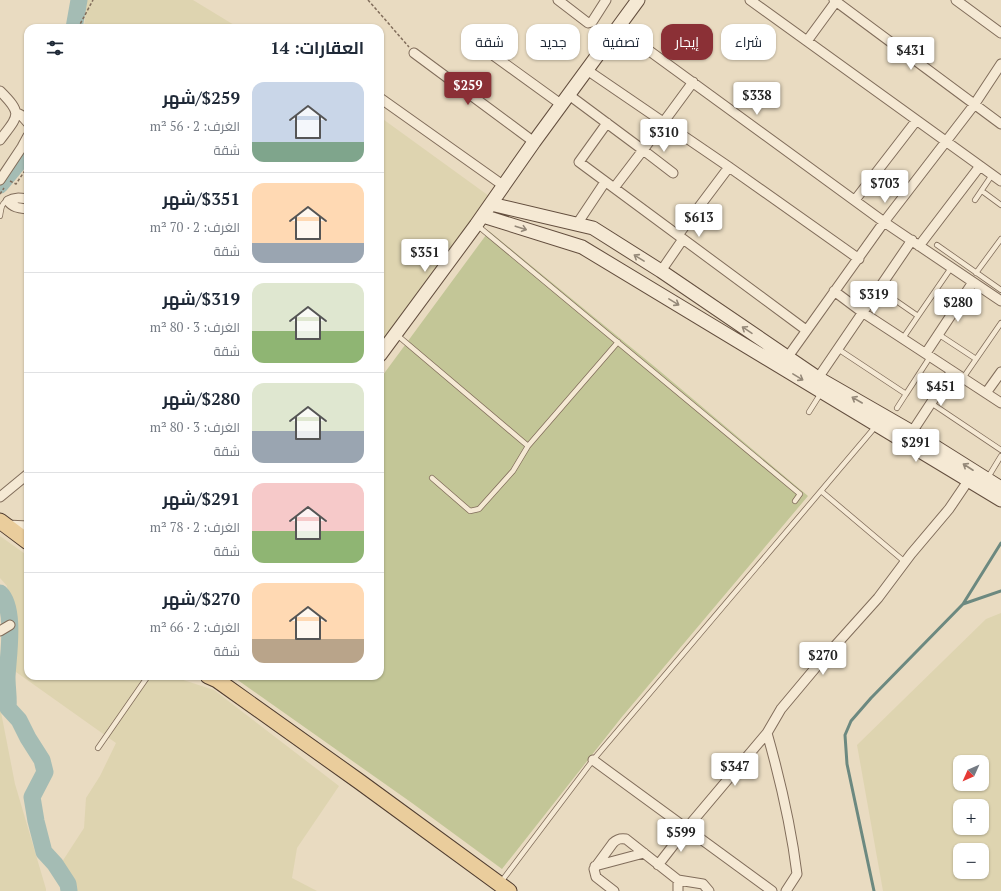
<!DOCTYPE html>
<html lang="ar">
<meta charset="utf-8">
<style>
body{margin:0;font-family:"PT Serif",Cairo,serif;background:#f6f6f7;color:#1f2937;direction:rtl;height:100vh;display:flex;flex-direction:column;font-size:15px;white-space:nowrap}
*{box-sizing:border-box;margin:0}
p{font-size:13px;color:#747a83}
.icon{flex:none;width:22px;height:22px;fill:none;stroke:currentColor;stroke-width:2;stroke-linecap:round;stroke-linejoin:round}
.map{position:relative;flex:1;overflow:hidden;direction:ltr}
.panel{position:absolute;left:24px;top:24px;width:360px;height:656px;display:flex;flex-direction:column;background:#fff;border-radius:12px;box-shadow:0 1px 3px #0004;direction:rtl}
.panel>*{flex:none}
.hud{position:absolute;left:396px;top:24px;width:380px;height:36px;direction:rtl;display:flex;gap:8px}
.needle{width:26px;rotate:225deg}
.fabs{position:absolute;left:953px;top:755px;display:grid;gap:8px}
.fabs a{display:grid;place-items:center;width:36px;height:36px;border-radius:8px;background:#fff;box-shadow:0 1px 3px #0004;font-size:20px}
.price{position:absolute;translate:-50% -34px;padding:0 9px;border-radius:4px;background:#fff;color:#222;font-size:13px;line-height:26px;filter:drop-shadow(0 1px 2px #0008)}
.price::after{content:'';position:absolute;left:50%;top:24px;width:12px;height:9px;margin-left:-6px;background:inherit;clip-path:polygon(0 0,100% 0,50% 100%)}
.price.selected{background:#8b3036;color:#fff}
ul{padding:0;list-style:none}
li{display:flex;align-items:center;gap:12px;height:100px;padding:0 20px}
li+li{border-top:1px solid #e0e1e3}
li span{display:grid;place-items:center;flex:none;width:112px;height:80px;border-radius:12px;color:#555}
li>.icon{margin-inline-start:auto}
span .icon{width:48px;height:48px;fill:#fffc;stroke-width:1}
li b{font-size:17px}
h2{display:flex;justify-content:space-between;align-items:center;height:48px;padding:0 20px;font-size:17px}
.chip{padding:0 14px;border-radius:12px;background:#fff;box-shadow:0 1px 3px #0004;font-size:14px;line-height:36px}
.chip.selected{background:#8b3036;color:#fff}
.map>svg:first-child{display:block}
</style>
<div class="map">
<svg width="1001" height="891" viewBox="0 0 1001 891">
<rect width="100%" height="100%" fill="#e9dbc1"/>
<path fill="#ded4b0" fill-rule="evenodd" d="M 87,0 L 193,0 L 239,28 L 84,28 Z
M 380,117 L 489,196 L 380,346 Z
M 0,536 L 28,556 L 28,676 L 171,676 L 214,690 L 339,786 L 297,848 L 292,878 L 317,891 L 75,891 L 76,887 L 60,865 L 84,828 L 86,798 L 100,776 L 116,743 L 16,672 L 7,586 L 0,578 Z
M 1001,613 L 1001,891 L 883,891 L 857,745 L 986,619 ZM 960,762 L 982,762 L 982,784 L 960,784 ZM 960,806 L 982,806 L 982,828 L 960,828 ZM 960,850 L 982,850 L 982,872 L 960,872 Z
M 0,707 L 15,784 L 46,889 L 46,891 L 0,891 Z"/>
<path fill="#c3c697" d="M 489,231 L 655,367 L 808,496 L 621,718 L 502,869 L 412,803 L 232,676 L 380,676 L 380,379 Z"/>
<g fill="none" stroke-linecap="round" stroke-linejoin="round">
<path stroke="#6c8980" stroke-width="3" d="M 963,604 L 1001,543
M 874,891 L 847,764 L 845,735 L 851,721 L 871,698 L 963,604 L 1001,591"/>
<path stroke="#a4bcb4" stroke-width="17" d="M 74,28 L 79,0
M 0,185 L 28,151
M 0,593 C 16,608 8,656 7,677 C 7,688 9,698 8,708 L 19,720 L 28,738 L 42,760 L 45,772 L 32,797 L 36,821 L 44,852 L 55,864 L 68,884 L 69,891"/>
<defs>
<path id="lane" d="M 982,191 L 1001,205
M 975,200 L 992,175
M 0,216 C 1,210 1,202 8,201
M 478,226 L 800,494 L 795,501
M 937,245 L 1001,290
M 976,273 L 1001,239
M 879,289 L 918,316 L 951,268
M 938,334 L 976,359
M 397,335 L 528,446 L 618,342
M 903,338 L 918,316
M 838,349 L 906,394 L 930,357
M 963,378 L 1001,323
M 931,403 L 1001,450
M 897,408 L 906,394
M 809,412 L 821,393
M 432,478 L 470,511 L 479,509 L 513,471 L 528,446
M 987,479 L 1001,456
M 821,491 L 905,562
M 98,748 L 148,676
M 501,882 L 593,760 L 876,426"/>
<path id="street" d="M 558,0 L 588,23 L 592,22 L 606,0
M 750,0 L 1001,181
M 834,0 L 1001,124
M 956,0 L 1001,33
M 618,28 L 884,222 L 1001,301
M 807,41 L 837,0
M 486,50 L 562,105
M 414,53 L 534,142
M 587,70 L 729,167 L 859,259
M 0,91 C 23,114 19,115 0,140
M 569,95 L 643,150 L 693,82
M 380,98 L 504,186
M 17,113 L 21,115 L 28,123
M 607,123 L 579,162 L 806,330
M 0,180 L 22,147 L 28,136
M 614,188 L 643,150 L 673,173
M 28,199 C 20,198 15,197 8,201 C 13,208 20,208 28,209
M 855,200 L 916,121
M 577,224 L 605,182
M 678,235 L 729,167
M 919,246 L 980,166
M 661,271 L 683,239
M 834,291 L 862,312 L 1001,403
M 926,353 L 973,282
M 787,358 L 884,222 L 974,105 L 1001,64
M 818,378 L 912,240
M 986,393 L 1001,372
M 912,432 L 952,371
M 0,497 L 28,474
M 7,525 L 28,526
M 0,631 L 10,625
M 593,760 L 772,891
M 658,865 L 686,829 L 767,733
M 595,866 L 644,853
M 678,880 L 678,891
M 614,891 L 596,877 L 594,869 L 613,843 C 617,839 620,838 626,839 L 678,880 L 703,884 L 709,891
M 786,891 L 797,874 C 791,826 780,779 767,733 L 781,709 L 817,666 L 878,598 L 911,554 L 949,509 L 968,481"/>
<path id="secondary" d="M 491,204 L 593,228 L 661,271 L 818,378 L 912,432 L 1001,488
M 483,216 L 582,247 L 1001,500
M 380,355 L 476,225 L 534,142 L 638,0"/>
<path id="primary" d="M 0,521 L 28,542
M 208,676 L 217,680 L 360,782 L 509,891"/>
</defs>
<use href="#lane" stroke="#816d5b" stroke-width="6"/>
<use href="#street" stroke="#816d5b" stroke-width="11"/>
<use href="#secondary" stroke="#634e3e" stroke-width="15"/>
<use href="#primary" stroke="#4f3c2f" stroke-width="17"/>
<path stroke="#816d5b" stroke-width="1.5" stroke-dasharray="3 2" stroke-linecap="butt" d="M 368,0 L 409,47
M 78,28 L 93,0
M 10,181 L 16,184 L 28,166
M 0,194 L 4,188"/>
<use href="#lane" stroke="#f5e9d4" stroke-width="4.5"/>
<use href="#street" stroke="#f5e9d4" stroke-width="9"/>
<use href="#secondary" stroke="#f5e9d4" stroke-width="13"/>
<use href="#primary" stroke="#eacd9c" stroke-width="15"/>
</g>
<defs><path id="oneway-shaft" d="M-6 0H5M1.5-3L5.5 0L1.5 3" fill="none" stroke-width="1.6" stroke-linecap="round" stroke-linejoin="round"/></defs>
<g stroke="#948878">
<use href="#oneway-shaft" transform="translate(521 228) rotate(18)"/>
<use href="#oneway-shaft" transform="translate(639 258) rotate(-148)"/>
<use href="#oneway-shaft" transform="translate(674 302) rotate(31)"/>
<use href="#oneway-shaft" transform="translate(747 330) rotate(-146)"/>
<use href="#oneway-shaft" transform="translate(798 377) rotate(31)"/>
<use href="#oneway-shaft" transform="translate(857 400) rotate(-150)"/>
<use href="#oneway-shaft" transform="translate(968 467) rotate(-147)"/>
</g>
</svg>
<div class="fabs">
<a><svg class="needle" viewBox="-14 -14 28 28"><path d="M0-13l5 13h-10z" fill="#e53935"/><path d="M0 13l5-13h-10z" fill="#747a83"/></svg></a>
<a>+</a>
<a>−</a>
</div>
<b class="price" style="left:911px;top:71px">$431</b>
<b class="price selected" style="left:468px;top:106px">$259</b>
<b class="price" style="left:757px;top:116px">$338</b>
<b class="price" style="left:664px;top:153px">$310</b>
<b class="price" style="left:885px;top:204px">$703</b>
<b class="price" style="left:699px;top:238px">$613</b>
<b class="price" style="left:425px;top:273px">$351</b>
<b class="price" style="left:874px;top:315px">$319</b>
<b class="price" style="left:958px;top:323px">$280</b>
<b class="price" style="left:941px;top:407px">$451</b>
<b class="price" style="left:916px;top:463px">$291</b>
<b class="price" style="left:823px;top:676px">$270</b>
<b class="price" style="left:735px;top:787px">$347</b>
<b class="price" style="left:681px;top:853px">$599</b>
<div class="hud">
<a class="chip">شراء</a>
<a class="chip selected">إيجار</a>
<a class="chip">تصفية</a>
<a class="chip">جديد</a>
<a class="chip">شقة</a>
</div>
<section class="panel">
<h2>العقارات: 14<svg class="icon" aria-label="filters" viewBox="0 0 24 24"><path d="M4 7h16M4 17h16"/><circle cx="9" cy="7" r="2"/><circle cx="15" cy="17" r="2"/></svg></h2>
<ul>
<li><span style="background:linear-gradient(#c9d6e8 75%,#7fa58c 0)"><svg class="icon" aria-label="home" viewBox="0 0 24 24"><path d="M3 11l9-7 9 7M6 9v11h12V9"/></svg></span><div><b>$259/شهر</b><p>الغرف: 2 · 56 m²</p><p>شقة</p></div></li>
<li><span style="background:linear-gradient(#ffd9b3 75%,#9aa5b1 0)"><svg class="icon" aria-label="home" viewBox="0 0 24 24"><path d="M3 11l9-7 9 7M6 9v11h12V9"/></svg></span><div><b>$351/شهر</b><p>الغرف: 2 · 70 m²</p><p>شقة</p></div></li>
<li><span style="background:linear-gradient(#dfe7d0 60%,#8fb573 0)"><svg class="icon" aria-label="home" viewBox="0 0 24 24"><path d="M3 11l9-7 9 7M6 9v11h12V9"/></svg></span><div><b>$319/شهر</b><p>الغرف: 3 · 80 m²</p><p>شقة</p></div></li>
<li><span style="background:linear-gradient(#dfe7d0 60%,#9aa5b1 0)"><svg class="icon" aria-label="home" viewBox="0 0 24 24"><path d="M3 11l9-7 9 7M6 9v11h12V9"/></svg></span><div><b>$280/شهر</b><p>الغرف: 3 · 80 m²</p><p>شقة</p></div></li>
<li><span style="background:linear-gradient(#f6c9c9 60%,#8fb573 0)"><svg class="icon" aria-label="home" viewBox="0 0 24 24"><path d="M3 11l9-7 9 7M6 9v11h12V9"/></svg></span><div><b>$291/شهر</b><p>الغرف: 2 · 78 m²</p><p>شقة</p></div></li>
<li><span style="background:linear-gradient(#ffd9b3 70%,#b9a48a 0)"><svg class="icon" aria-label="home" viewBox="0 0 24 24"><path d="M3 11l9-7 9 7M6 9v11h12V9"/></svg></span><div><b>$270/شهر</b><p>الغرف: 2 · 66 m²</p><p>شقة</p></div></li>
</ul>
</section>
</div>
